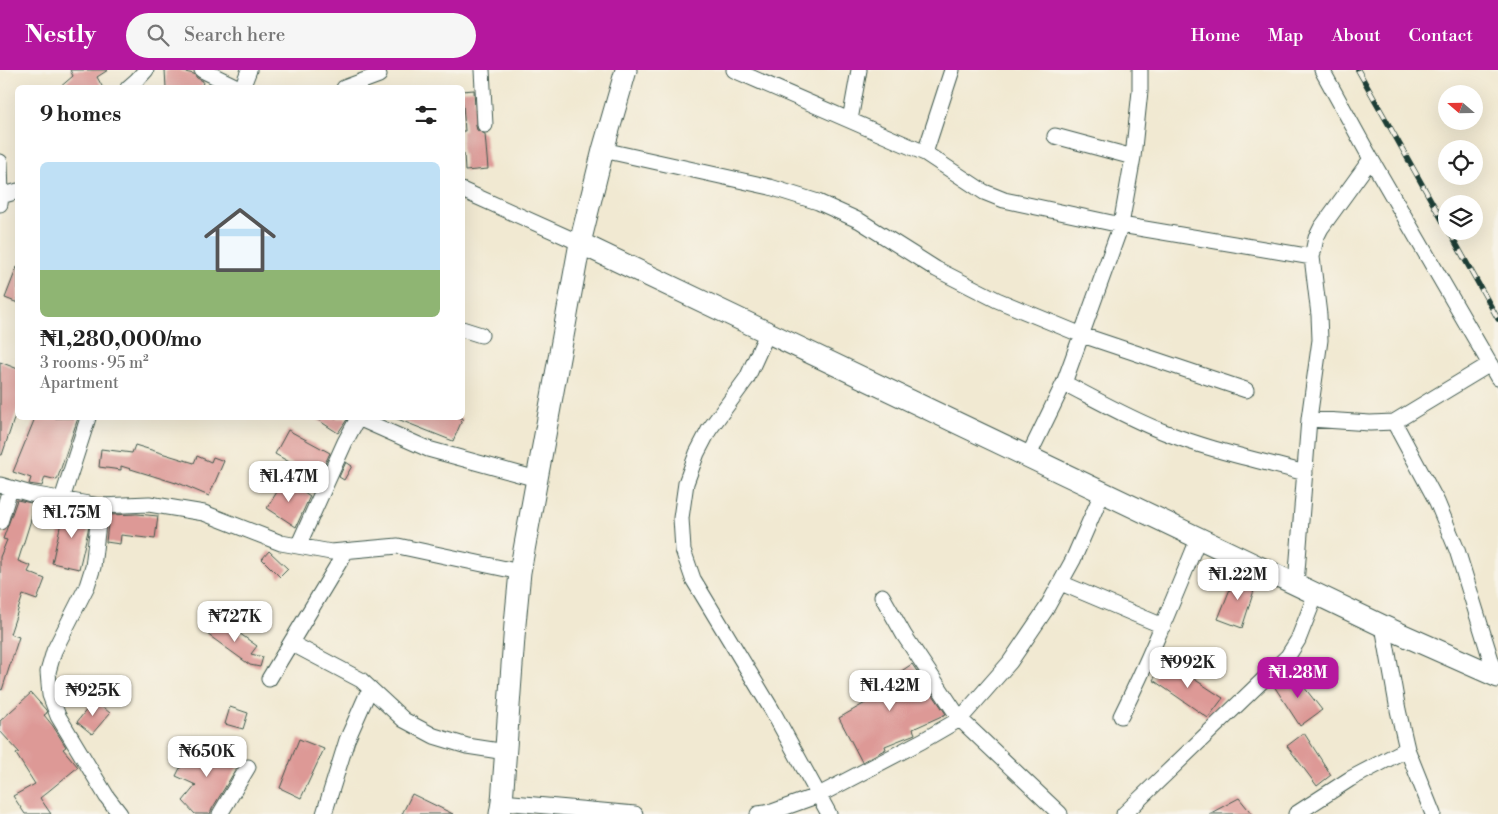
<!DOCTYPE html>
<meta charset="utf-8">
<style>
body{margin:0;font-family:"Libre Bodoni",serif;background:#f6f6f6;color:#222;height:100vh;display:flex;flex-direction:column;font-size:19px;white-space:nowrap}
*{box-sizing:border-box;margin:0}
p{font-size:16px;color:#767676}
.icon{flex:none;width:28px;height:28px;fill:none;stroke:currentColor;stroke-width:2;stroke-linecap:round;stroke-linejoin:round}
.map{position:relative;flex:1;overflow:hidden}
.panel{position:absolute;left:15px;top:15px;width:450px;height:335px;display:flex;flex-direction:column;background:#fff;border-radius:8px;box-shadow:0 5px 20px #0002}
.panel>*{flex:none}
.needle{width:32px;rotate:290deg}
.controls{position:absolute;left:1438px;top:15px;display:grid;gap:10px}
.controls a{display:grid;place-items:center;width:45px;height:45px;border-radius:50%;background:#fff;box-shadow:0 5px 20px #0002;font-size:25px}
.price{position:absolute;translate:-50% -42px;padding:0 11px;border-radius:10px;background:#fff;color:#222;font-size:16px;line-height:32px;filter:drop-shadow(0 1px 2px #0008)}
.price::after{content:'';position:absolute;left:50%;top:30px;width:15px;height:11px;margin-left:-8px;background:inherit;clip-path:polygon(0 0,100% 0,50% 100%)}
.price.selected{background:#b5179e;color:#fff}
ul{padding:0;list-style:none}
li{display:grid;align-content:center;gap:10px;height:265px;padding:0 25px}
li span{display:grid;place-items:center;height:155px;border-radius:8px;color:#555}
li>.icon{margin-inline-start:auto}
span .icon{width:90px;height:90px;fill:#fffc;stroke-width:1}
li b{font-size:21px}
h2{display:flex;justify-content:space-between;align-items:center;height:60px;padding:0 25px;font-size:21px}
header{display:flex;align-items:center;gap:30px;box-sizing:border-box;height:70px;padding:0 25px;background:#b5179e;color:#fff}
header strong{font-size:24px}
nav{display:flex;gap:28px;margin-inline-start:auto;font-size:18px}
.search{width:350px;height:45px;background:#f6f6f6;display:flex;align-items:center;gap:12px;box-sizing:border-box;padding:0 18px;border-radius:28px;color:#767676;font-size:19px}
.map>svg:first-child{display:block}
</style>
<header>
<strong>Nestly</strong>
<div class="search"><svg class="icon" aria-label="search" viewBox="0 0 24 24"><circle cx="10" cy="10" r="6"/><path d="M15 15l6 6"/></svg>Search here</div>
<nav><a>Home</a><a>Map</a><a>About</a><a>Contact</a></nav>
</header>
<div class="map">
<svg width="1498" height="744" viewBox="0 0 1498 744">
<rect width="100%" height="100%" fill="#f7f3e8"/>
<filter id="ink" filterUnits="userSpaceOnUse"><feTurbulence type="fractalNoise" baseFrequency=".02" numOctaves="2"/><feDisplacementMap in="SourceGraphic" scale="10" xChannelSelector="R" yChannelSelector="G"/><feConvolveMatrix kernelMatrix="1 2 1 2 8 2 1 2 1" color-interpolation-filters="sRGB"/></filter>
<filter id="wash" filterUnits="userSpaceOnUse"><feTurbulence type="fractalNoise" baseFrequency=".0096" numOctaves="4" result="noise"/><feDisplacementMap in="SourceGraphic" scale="20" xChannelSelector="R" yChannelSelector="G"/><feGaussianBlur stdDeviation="1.12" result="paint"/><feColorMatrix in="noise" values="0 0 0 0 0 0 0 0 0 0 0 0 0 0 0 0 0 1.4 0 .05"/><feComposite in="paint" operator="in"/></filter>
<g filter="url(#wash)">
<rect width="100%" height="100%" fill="#f1e9d2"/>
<g id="blocks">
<path fill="#dd9996" d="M 70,0 L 108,0 L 97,7 L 103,18 L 59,18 L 73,6 Z
M 165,0 L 181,0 L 181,1 L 194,4 L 197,8 L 203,11 L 202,18 L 166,18 Z
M 474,20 L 476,56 L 477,60 L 485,64 L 488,99 L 465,101 L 464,84 L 462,84 L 462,61 L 465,61 L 462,21 Z
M 17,197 L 18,197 L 18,233 L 5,228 Z
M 0,292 L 18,299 L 18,337 L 2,385 L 0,385 Z
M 35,348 L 78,348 L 57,410 L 45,407 L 42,416 L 29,414 L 31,408 L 13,402 Z
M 315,348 L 348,348 L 338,363 Z
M 395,348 L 463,348 L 453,371 Z
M 288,360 L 330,383 L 318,408 L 275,384 Z
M 135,375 L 194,393 L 197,386 L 211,392 L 213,387 L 224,391 L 209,426 L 176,412 L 176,413 L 121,396 L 121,400 L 99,397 L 101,379 L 132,383 Z
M 346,392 L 352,396 L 344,410 L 339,407 Z
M 285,409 L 310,426 L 296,457 L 267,438 Z
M 17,430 L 36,434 L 18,491 L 31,496 L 28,502 L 45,509 L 37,530 L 23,525 L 10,564 L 19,567 L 2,620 L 0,619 L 0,487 L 7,470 L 3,469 Z
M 64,439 L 90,444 L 88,461 L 79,499 L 52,493 Z
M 137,444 L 158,446 L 155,469 L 121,465 L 120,474 L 106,472 L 109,445 Z
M 269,481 L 288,499 L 280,507 L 262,489 Z
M 1236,504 L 1257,511 L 1242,558 L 1218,549 Z
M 218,548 L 257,576 L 251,584 L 263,587 L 260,597 L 250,595 L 207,564 Z
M 1165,590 L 1223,628 L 1208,648 L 1153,610 Z
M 912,594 L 946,644 L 913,659 L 915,664 L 885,676 L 886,679 L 862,692 L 839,648 L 867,632 L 861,619 L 885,604 L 888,610 Z
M 1293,603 L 1322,640 L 1300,656 L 1274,616 Z
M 31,623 L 46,640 L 47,643 L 44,645 L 53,656 L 66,677 L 63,679 L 78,697 L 40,728 L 51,744 L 25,744 L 13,726 L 35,714 L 16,684 L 19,682 L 0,661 L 0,651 Z
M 94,630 L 110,643 L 92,664 L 77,652 Z
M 230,637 L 248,643 L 243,659 L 225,654 Z
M 1304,663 L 1331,705 L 1317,716 L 1287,676 Z
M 299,669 L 324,679 L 301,728 L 280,718 Z
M 190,678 L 211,687 L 216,679 L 241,691 L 212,739 L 210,744 L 195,744 L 183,731 L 196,715 L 176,706 Z
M 412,724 L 453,744 L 402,744 Z
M 1239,728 L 1252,744 L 1209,744 Z"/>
</g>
</g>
<g filter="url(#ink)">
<use href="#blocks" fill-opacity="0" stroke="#3e574c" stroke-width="1"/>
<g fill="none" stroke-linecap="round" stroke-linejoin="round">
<defs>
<path id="street" d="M 202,0 L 239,18
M 482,0 L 485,55
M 734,0 L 925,83 L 984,122 L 1004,130 L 1121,155 L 1312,187
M 1322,0 L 1371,89 L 1498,308
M 128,18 L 136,11 L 146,0
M 242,18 L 249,0
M 344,18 L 379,5
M 850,50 L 859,0
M 1055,66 L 1133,87
M 603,80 L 770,117 L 818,132 L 860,151 L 936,199 L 997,230 L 1082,265 L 1246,320
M 925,83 L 952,0
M 0,92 L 1,126 L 0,134
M 462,120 L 580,173
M 1,126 L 18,121
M 462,259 L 481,265
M 767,264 L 747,308 L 709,360 L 697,383 L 686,413 L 681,448 L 683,480 L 693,509 L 772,640 L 829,744
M 1064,313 C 1097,330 1130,349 1164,362 C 1209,380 1258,390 1305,403
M 358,348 L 428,379 L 537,409
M 1309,349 L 1370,353 L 1394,352 L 1490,294
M 1394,352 L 1437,432 L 1457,480 L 1496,606
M 1028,387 L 1064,313 L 1121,155 L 1133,87 L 1140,21 L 1140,0
M 0,415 L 31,424 L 100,436 L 149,434 L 204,443 L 281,473 L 331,482 L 398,476 L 520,502
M 62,429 L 88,348
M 100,436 L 93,497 L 87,516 L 54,581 L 48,602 L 50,625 L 58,646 L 107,727 L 120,744
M 0,452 L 10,419
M 298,476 L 345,372 L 358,348
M 1061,513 L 1163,556
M 1296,514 L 1309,349 L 1320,270 L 1319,245 L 1312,187 L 1316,168 L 1321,158 L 1371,89
M 882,526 L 904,565 L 960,649 L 1060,744
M 1383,556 L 1398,640 L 1407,679 L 1433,744
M 291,573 L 361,610 L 404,650 L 434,666 L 467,676 L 506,682
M 269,609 L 346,481
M 1121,646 C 1150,588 1174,528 1199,467
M 502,732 L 635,744
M 220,744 L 248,697
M 324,744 L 347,670 L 370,618
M 758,744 L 772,742 L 819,725 L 922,671 L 960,649 L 1010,592 L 1046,539 L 1073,490 L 1103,421
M 1124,744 L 1288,586 L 1298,570 L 1316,524
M 1296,744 L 1350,709 L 1407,679"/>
<path id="secondary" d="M 580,173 L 1383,556 L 1498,607
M 500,744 L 502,732 L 515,554 L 520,502 L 580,173 L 603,80 L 626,0"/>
</defs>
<use href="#street" stroke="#3e574c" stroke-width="17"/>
<use href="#secondary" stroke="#3e574c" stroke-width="23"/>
<use href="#street" stroke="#fff" stroke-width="15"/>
<use href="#secondary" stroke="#fff" stroke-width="21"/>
<defs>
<path id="rail" d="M 1358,0 L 1446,157
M 1449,161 L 1498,249"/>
</defs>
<use href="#rail" stroke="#1f3d34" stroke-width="5.5"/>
<use href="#rail" stroke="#f7f3e8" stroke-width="4" stroke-dasharray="11" stroke-linecap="butt"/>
</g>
</g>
</svg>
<div class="controls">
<a><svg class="needle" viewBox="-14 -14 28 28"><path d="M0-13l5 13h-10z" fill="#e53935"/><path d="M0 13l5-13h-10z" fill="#767676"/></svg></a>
<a><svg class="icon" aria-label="locate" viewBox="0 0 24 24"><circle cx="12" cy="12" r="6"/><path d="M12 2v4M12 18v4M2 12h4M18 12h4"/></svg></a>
<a><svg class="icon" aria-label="layers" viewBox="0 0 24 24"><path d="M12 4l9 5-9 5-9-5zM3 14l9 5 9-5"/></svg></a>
</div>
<b class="price" style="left:289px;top:433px">₦1.47M</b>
<b class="price" style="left:72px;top:469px">₦1.75M</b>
<b class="price" style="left:1238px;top:531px">₦1.22M</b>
<b class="price" style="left:235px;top:573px">₦727K</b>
<b class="price" style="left:1188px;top:619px">₦992K</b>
<b class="price selected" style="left:1298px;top:629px">₦1.28M</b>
<b class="price" style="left:890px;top:642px">₦1.42M</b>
<b class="price" style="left:93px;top:647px">₦925K</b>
<b class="price" style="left:207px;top:708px">₦650K</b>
<section class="panel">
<h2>9 homes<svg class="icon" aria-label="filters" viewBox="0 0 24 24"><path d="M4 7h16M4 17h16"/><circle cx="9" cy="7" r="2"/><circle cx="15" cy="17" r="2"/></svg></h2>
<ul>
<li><span style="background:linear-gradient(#bfe0f5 70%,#8fb573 0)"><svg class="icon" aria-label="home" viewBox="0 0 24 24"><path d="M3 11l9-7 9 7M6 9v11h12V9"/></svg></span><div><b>₦1,280,000/mo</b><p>3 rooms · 95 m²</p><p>Apartment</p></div></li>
</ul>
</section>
</div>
